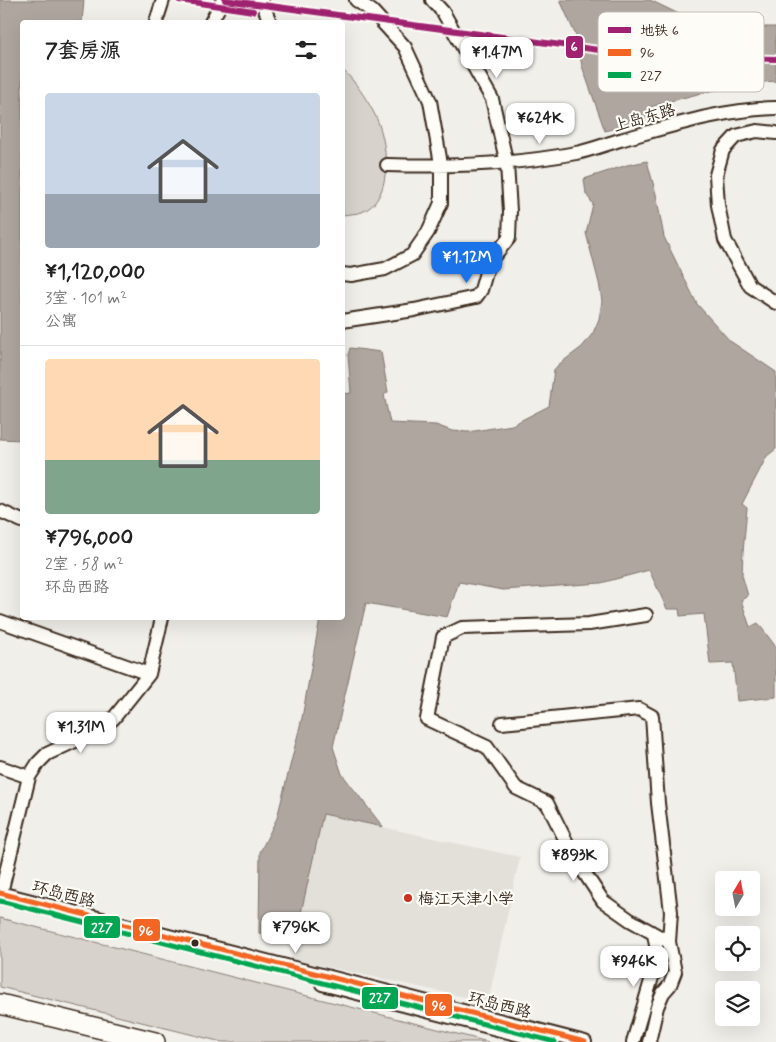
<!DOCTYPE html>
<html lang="zh">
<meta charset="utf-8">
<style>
body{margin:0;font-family:Mynerve,"LXGW WenKai TC",sans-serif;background:#f6f6f6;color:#222;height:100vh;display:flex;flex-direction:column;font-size:19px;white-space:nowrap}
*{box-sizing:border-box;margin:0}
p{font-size:16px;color:#767676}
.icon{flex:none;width:28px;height:28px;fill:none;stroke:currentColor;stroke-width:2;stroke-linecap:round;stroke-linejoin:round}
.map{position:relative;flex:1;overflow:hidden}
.panel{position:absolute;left:20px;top:20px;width:325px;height:600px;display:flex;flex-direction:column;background:#fff;border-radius:5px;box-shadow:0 5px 20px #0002}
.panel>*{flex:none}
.needle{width:32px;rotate:10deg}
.tools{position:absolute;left:715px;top:871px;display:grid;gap:10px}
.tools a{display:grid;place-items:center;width:45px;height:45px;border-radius:5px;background:#fff;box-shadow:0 5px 20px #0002;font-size:25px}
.price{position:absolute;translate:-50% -42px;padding:0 11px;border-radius:10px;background:#fff;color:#222;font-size:16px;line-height:32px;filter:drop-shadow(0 1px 2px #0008)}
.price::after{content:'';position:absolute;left:50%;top:30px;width:15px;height:11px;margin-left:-8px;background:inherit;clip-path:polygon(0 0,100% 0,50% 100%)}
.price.current{background:#1a73e8;color:#fff}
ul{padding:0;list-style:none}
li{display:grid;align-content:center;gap:10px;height:265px;padding:0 25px}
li+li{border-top:1px solid #e0e0e0}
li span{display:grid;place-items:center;height:155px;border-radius:5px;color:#555}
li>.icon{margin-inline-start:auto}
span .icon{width:90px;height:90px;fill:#fffc;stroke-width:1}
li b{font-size:21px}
h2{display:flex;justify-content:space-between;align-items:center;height:60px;padding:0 25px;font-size:21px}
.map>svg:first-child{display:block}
</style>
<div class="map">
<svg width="776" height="1042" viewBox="0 0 776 1042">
<rect width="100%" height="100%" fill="#f1efea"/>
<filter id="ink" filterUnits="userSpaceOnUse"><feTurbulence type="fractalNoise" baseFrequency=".02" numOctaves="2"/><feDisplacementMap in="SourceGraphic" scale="10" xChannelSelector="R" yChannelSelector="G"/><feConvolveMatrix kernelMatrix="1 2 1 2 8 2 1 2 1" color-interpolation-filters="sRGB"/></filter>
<g filter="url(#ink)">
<path fill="#e3e0da" d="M 323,814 L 520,857 L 488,1002 L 291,959 Z"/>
<path fill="#d7d2cc" stroke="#897e75" d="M 342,69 C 355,81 366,98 374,113 C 388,139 395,199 362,212 C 356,214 348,214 343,215 Z
M 0,918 L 473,1038 L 488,1042 L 222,1042 L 0,987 Z"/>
<path fill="#aea69f" stroke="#80746b" d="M 0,0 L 84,0 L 82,22 L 22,22 L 22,440 L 0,439 Z
M 560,0 L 650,0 L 683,16 L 712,21 L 739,18 L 762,27 L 776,27 L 776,81 C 734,84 691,95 650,107 L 652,117 L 605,131 L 582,66 L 576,36 Z
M 647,161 L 656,194 L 664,237 L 697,304 L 730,341 L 776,372 L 776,449 L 767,456 L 742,504 L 747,508 L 743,552 L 742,575 L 748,596 L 741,600 L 750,627 L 758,623 L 776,647 L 776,697 L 737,701 L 733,663 L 710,664 L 704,614 L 680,616 L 679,609 L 667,609 L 649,570 L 601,583 L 503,590 L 459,582 L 447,617 L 366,603 L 333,747 L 342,774 L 383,827 L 323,814 L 295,940 L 259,933 L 260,852 L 277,818 L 302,718 L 320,618 L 342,618 L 342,394 L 351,393 L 348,355 L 350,348 L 381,352 L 388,392 L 384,395 L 390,423 L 436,425 L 452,431 L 468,432 L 512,425 L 549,406 L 554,370 L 558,365 L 582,347 L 593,333 L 599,319 L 602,301 L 599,283 L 586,233 L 593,204 L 586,194 L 584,179 L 627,165 Z"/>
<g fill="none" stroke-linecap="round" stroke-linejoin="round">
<defs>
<path id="minor" d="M 261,0 L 270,22
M 156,22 L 163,0
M 211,22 L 223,0
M 776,133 L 757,131 L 736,136 L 723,150 L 716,175 L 718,205 L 725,240 L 750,286 L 776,303
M 387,165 C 451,167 513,165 576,153 C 591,150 606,144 620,140 C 671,126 723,109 776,108
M 342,274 L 351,275 L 385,269 L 412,255 L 428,232 L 441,203 L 441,164 L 430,101 L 405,47 L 372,11 L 356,0
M 342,321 L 414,310 L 476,297 L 481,290 L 489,262 L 509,238 L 510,211 L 507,164 L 492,99 L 443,12 L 432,0
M 0,511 L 22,521
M 0,621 L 149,674
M 502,723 L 639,709 L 652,716 L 658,803 L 671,912 L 669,942 L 630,920 L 603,901 L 574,857 L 547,803 L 516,788 L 487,747 L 427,719 L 443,637 L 462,628 L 589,624 L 646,615
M 0,767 L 29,777
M 0,893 L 585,1042
M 0,897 L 29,777 L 38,763 L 47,754 L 75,741 L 113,719 L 149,674 L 162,618
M 322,984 L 547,1042
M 633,1042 L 658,957 L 654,934
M 649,1042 L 657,1007 L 663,993 L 670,985 L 675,972 L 669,942"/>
<path id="highway" d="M 0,1004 L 155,1042"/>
</defs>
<use href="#minor" stroke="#3b2a1e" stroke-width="16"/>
<use href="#highway" stroke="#3b2a1e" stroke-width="22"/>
<use href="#minor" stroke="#fdfcf7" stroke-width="12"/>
<use href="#highway" stroke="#fdfcf7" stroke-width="19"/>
<defs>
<path id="bus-1" d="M 0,893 L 585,1042"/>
<path id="bus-2" d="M 0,901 L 555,1042"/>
</defs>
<use href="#bus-1" stroke="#fdfcf7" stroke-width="9"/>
<use href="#bus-2" stroke="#fdfcf7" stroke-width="9"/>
<use href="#bus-1" stroke="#f26522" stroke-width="5"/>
<use href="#bus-2" stroke="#00a651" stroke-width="5"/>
<defs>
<path id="metro-1" d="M 179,0 L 253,11
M 225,0 L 644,56 L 776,59"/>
</defs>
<use href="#metro-1" stroke="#fdfcf7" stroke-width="10"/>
<use href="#metro-1" stroke="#9f216f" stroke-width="6"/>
</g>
</g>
<circle fill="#c8321e" stroke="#fdfcf7" stroke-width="2" cx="408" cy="898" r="5"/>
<circle fill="#3b2a1e" stroke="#fdfcf7" stroke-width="2" cx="195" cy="943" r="4.5"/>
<g text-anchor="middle" stroke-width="4.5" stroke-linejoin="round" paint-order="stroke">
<g font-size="16" fill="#3b2a1e" stroke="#fdfcf7">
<text transform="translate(644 117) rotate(-16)" y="6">上岛东路</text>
<text transform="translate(64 893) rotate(14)" y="6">环岛西路</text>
<text transform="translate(500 1004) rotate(14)" y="6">环岛西路</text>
</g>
<g font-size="16" fill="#3b2a1e" stroke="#fdfcf7" text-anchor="start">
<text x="418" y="904">梅江天津小学</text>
</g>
</g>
<rect x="598" y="12" width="166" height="80" rx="8" fill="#fdfcf7" stroke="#c3bdb6" stroke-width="1"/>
<rect x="608" y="27" width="23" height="6" fill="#9f216f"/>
<rect x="608" y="49" width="23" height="7" fill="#f26522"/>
<rect x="608" y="72" width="23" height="6" fill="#00a651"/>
<g font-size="14" fill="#3b2a1e">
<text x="640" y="35">地铁 6</text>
<text x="640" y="57">96</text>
<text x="640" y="80">227</text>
</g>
<g stroke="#fdfcf7" stroke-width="2">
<rect x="565" y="35" width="19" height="24" rx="5" fill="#9f216f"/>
<rect x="83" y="915" width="38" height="24" rx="5" fill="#00a651"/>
<rect x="132" y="918" width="29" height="24" rx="5" fill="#f26522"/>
<rect x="361" y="986" width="38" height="24" rx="5" fill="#00a651"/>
<rect x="424" y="993" width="29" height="24" rx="5" fill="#f26522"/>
</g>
<g font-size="14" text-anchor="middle" font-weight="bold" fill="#fff">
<text x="574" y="51">6</text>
<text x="102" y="932">227</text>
<text x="146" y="935">96</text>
<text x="380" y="1002">227</text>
<text x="439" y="1010">96</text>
</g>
</svg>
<div class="tools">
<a><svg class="needle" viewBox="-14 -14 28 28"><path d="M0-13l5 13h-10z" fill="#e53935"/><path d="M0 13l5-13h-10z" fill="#767676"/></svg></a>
<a><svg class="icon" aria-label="locate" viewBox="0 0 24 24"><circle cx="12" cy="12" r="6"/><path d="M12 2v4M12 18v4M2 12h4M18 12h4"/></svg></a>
<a><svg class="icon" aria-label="layers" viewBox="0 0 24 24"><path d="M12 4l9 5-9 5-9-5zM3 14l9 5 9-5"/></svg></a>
</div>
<b class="price" style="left:497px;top:79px">¥1.47M</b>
<b class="price" style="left:540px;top:145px">¥624K</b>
<b class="price current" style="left:467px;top:284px">¥1.12M</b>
<b class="price" style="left:81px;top:754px">¥1.31M</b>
<b class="price" style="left:574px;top:882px">¥893K</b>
<b class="price" style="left:296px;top:954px">¥796K</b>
<b class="price" style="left:634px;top:988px">¥946K</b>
<section class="panel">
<h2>7套房源<svg class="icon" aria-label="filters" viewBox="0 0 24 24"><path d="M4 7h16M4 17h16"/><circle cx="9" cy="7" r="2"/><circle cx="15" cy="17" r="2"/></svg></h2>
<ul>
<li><span style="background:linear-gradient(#c9d6e8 65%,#9aa5b1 0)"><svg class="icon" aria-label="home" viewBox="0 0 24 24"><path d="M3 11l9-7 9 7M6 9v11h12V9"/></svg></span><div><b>¥1,120,000</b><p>3室 · 101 m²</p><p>公寓</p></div></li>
<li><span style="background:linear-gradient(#ffd9b3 65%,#7fa58c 0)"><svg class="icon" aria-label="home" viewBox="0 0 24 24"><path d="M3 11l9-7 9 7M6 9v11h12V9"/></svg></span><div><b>¥796,000</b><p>2室 · 58 m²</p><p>环岛西路</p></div></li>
</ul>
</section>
</div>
